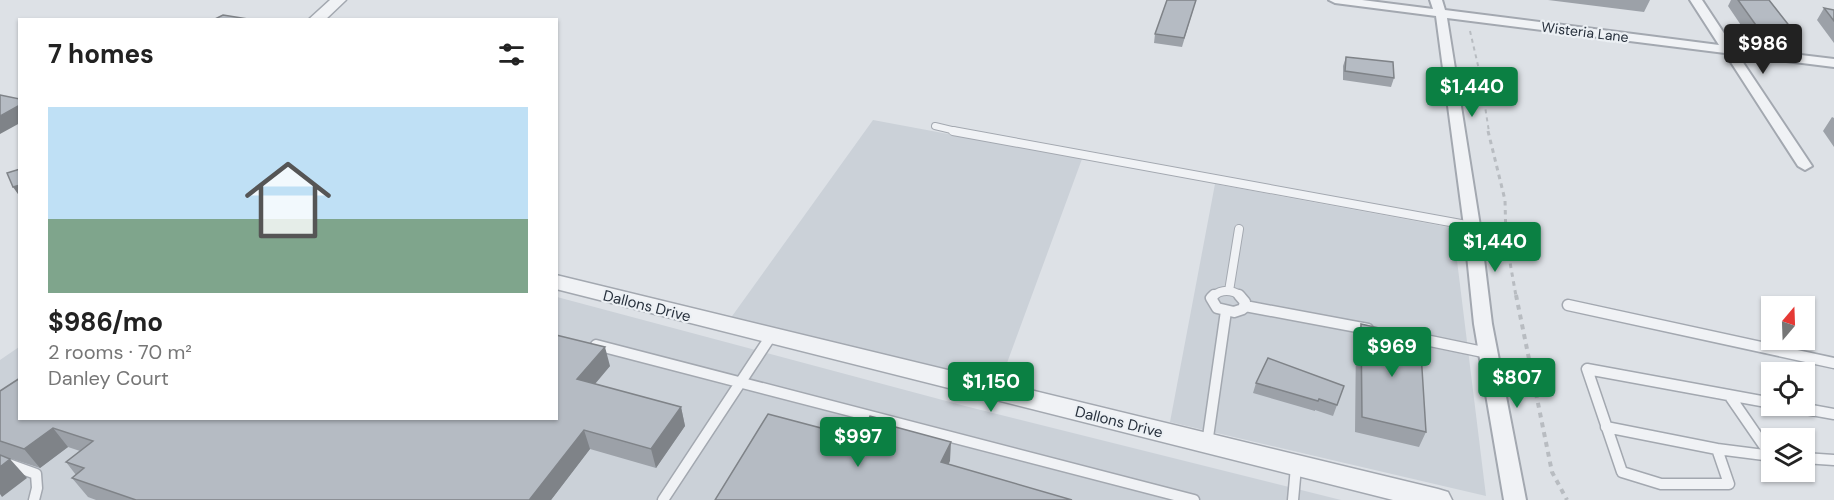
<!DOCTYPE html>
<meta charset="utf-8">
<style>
body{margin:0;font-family:"DM Sans",sans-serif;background:#f2f2f2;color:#222;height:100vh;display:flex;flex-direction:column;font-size:22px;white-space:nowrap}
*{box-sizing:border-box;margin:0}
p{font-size:20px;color:#767676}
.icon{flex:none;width:33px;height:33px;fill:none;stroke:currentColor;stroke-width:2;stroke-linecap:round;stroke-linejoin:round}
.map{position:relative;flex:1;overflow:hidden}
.sheet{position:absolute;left:18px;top:18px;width:540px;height:402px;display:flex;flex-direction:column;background:#fff;border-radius:0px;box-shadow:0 2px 4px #0004}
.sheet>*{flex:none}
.needle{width:39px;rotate:19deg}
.fabs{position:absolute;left:1761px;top:296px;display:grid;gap:12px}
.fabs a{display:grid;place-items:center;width:54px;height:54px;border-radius:0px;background:#fff;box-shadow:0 2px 4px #0004;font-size:30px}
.price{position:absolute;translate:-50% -51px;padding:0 14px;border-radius:6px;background:#0b8043;color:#fff;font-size:20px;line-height:39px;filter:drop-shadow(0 2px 3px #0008)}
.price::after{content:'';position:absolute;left:50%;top:36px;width:18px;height:14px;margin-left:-9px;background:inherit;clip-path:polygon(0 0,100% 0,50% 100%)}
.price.current{background:#222;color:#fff}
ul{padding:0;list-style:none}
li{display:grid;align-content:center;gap:12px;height:318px;padding:0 30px}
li+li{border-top:2px solid #e0e0e0}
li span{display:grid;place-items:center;height:186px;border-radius:0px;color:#555}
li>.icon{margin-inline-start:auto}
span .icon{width:108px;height:108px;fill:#fffc;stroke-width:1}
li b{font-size:26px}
h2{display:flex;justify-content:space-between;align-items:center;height:72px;padding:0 30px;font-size:26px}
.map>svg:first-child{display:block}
</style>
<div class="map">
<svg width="1834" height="500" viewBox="0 0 1834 500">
<rect width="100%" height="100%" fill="#dde1e6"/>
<path fill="#cbd1d8" d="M 873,120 L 1082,159 L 1000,382 L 730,319 Z
M 1215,184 L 1453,228 L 1486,496 L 1170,422 Z
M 557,297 L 965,406 L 1341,500 L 0,500 L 0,360 L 19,347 L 20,418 L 556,418 Z"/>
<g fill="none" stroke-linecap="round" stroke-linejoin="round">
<defs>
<path id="service-far2" d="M 935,126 L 960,132"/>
<path id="service-far1" d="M 953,131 L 1472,226
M 1229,291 L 1239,229
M 1213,296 C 1222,289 1231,289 1241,296"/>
<path id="service" d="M 1214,295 L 1211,298 L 1217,308 L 1234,312 L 1243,309 L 1245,302 L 1239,295
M 1568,305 L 1834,363
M 1245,306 L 1368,329
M 1411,337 L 1488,353
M 596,345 L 1194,500
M 1729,395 L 1771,456
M 1772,403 L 1587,369 L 1622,472 L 1661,484 L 1729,484 L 1717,449 L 1772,456
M 1784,405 L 1834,414
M 1606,427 L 1717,449
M 1207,444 L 1226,311
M 1804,458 L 1834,460
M 0,461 L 36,474 L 37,488 L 34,500
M 663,500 L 771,336
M 1293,500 L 1296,467"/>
<path id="minor" d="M 1329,0 L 1362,0 L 1433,9 L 1430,0 L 1442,0 L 1445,10 L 1719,45 L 1690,0 L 1702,0 L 1733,47 L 1834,59 L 1834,67 L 1738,55 L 1812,166 L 1805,170 L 1798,166 L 1725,53 L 1447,18 L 1480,226 L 1492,324 L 1526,500 L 1504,500 L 1474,324 L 1464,226 L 1436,16 L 1335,3 Z"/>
<path id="tertiary" d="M 330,0 L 346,0 L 325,20 L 308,20 Z
M 556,275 L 1438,489 L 1448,492 L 1452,500 L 1393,500 L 556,289 Z"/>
</defs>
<use href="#service-far2" stroke="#a3a8b0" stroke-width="8"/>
<use href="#service-far1" stroke="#a3a8b0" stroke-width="10"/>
<use href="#service" stroke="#a3a8b0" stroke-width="13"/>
<use href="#minor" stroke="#a3a8b0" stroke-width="4"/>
<use href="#tertiary" stroke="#a3a8b0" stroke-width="3"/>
<path stroke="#b8bcc1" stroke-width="2" stroke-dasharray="4 4" stroke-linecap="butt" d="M 1470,31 L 1480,74 L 1489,132"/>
<path stroke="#b8bcc1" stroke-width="3" stroke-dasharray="4.5 4.5" stroke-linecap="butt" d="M 1488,131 L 1505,200 L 1506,240 L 1516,296"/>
<path stroke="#b8bcc1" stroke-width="4" stroke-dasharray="5 5" stroke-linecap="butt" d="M 1516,295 L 1552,472 L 1567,500"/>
<use href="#service-far2" stroke="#f0f2f5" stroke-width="6"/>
<use href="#service-far1" stroke="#f0f2f5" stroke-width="8"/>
<use href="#service" stroke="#f0f2f5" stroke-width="10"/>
<use href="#minor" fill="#f0f2f5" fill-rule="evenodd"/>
<use href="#tertiary" fill="#f0f2f5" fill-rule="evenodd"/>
</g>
<path fill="#9ca1a8" d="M 1196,0 L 1182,47 L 1154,43 L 1155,34 Z
M 1548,0 L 1650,0 L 1644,12 Z
M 1731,0 L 1769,0 L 1795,33 L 1787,46 L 1751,40 L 1728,6 Z
M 1824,8 L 1834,10 L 1834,43 L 1817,20 Z
M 1346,57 L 1394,78 L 1391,87 L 1343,80 L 1343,66 Z
M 1832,117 L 1834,118 L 1834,147 L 1823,131 Z
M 1361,324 L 1426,432 L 1419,447 L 1355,432 L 1356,339 Z
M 610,366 L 595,384 L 681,407 L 685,426 L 656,468 L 590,449 L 551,500 L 96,500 L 88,497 L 72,478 L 76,475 L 66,462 L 80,451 L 68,447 L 40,468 L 0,455 L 0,391 Z
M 1256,383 L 1344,386 L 1333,416 L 1315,410 L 1315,411 L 1253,393 Z"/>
<path fill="#7f8388" d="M 20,105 L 20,123 L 0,134 L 0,116 Z
M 20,185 L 20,197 L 13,187 Z
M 605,347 L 610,366 L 583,398 L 577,379 Z
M 681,407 L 685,426 L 656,468 L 651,449 Z
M 53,428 L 68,447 L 40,468 L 24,449 Z
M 584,430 L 590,449 L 551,500 L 530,500 L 530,499 Z
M 951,442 L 950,461 L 941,481 L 941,462 Z
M 10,459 L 27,478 L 2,497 L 0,494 L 0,467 Z"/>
<path fill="#b5bbc3" stroke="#7f8388" stroke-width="1.5" d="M 1167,0 L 1196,0 L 1184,38 L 1155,34 Z
M 1738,0 L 1769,0 L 1795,33 L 1758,28 Z
M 1824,8 L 1834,10 L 1834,21 Z
M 223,15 L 248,19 L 213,20 Z
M 1346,57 L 1393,62 L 1394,78 L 1345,71 Z
M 0,95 L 20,99 L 20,105 L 0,116 Z
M 20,169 L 20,185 L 13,187 L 7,173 Z
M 1361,324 L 1420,337 L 1426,432 L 1362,417 Z
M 556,335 L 605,347 L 577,379 L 681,407 L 651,449 L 584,430 L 530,499 L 535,500 L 136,500 L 72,478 L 84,468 L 66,462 L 93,441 L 53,428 L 24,449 L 0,441 L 0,391 L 20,378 L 20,418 L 556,418 Z
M 1268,358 L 1344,386 L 1337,405 L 1319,399 L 1318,401 L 1256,383 Z
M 768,414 L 859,438 L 870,416 L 890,421 L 888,425 L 951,442 L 941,462 L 1072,500 L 715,500 Z
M 0,455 L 10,459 L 0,467 Z"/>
<g text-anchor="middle" stroke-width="4.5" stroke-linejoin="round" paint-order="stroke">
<g font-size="14" fill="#27303c" stroke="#ecf0f4">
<text transform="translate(1585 32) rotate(7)" y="5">Wisteria Lane</text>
</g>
<g font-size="15" fill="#27303c" stroke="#ecf0f4">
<text transform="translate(647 306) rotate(14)" y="5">Dallons Drive</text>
<text transform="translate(1119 422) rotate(14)" y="5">Dallons Drive</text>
</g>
</g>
</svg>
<div class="fabs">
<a><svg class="needle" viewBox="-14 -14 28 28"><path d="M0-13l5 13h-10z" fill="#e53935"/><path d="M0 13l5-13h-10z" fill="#767676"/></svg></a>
<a><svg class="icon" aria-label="locate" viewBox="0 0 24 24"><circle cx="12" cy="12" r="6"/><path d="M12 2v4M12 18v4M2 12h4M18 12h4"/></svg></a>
<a><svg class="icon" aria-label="layers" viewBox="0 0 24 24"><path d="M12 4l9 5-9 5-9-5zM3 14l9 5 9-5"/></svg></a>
</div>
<b class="price current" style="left:1763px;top:75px">$986</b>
<b class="price" style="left:1472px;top:118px">$1,440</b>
<b class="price" style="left:1495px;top:273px">$1,440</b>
<b class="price" style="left:1392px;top:378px">$969</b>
<b class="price" style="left:1517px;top:409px">$807</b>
<b class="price" style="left:991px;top:413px">$1,150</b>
<b class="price" style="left:858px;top:468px">$997</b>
<section class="sheet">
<h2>7 homes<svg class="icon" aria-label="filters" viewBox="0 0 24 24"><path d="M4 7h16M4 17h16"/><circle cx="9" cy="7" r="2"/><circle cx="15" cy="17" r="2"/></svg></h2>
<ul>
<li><span style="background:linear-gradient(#bfe0f5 60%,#7fa58c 0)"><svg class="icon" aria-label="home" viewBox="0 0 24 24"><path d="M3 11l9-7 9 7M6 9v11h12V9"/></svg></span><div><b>$986/mo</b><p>2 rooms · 70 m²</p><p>Danley Court</p></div></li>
</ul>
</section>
</div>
